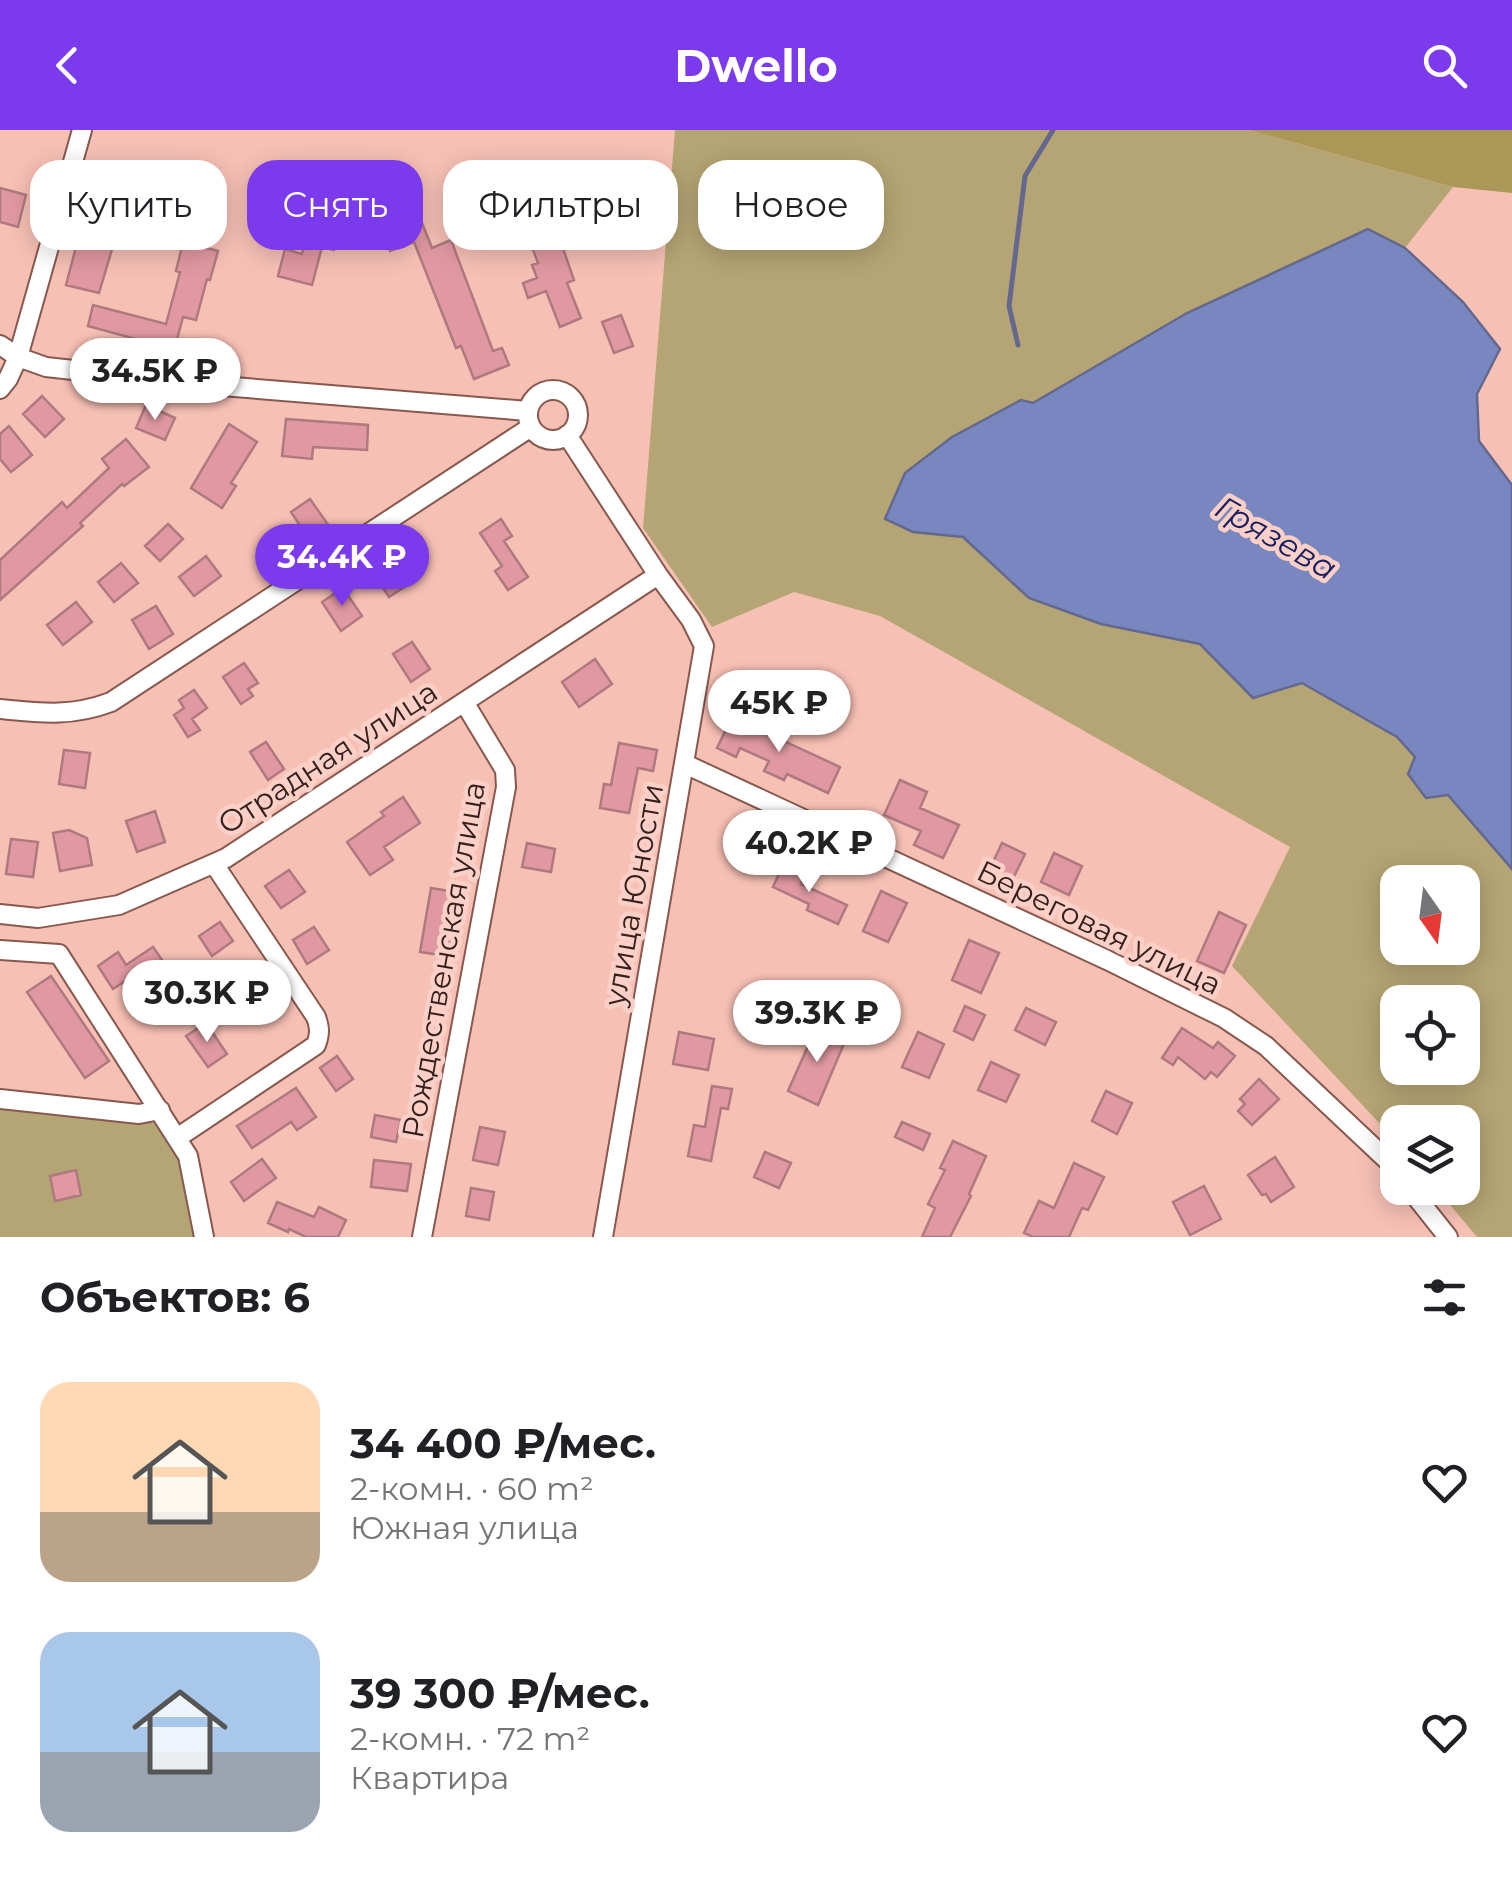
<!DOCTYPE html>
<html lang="ru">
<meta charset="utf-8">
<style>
body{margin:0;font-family:Montserrat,sans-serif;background:#f2f2f2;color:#202124;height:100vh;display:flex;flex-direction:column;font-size:38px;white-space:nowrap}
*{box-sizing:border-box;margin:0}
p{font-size:32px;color:#757577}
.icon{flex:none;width:55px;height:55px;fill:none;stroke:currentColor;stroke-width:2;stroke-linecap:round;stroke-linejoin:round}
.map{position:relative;height:1107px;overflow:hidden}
.side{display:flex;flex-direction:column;background:#fff;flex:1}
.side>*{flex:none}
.top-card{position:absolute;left:30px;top:30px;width:1000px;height:90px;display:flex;gap:20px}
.needle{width:65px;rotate:166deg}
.controls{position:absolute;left:1380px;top:735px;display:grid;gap:20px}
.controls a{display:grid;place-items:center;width:100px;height:100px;border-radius:20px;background:#fff;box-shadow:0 5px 25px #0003;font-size:50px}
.price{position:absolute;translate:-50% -85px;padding:0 22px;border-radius:35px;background:#fff;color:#222;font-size:32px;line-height:65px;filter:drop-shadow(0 2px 5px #0008)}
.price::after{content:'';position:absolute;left:50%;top:60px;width:30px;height:22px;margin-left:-15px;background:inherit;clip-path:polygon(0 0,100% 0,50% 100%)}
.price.on{background:#7c3aed;color:#fff}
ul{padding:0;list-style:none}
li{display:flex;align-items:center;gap:30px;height:250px;padding:0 40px}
li span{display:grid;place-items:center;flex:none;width:280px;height:200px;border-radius:30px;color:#555}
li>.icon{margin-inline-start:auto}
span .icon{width:120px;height:120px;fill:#fffc;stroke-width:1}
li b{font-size:42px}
h2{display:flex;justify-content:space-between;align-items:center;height:120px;padding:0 40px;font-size:42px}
.chip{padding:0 35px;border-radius:30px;background:#fff;box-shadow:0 5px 25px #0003;font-size:35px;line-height:90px}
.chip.on{background:#7c3aed;color:#fff}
header{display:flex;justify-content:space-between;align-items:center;height:130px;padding:0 40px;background:#7c3aed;color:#fff;font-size:45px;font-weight:700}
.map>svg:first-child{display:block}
</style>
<header><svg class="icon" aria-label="back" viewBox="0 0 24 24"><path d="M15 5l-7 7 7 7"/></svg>Dwello<svg class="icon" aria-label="search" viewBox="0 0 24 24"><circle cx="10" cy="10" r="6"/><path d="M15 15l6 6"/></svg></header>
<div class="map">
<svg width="1512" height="1107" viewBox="0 0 1512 1107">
<rect width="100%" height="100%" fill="#f7c0b5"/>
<path fill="#b5a574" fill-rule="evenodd" d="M 675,0 L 1249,0 L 1453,57 L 1405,118 L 1368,99 L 913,402 L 963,407 L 1029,468 L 1101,494 L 1200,514 L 1253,568 L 1302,553 L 1397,607 L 1415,627 L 1408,644 L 1448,665 L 1512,739 L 1512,1107 L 1477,1107 L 1436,1058 L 1462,1058 L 1462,992 L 1398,992 L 1397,1012 L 1232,836 L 1290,717 L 880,486 L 794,462 L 712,497 L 643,398 ZM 1398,752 L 1462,752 L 1462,818 L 1398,818 ZM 1398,872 L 1462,872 L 1462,938 L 1398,938 Z
M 0,978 L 155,993 C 184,1014 190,1073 197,1107 L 0,1107 Z"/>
<path fill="#ab9757" d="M 1249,0 L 1512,0 L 1512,63 L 1453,57 Z"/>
<path fill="#7887bf" stroke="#64688e" stroke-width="2.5" d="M 1368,99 L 1405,118 L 1463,172 L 1500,219 L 1477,264 L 1479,311 L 1512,355 L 1512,739 L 1448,665 L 1426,668 L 1408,644 L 1415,627 L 1397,607 L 1302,553 L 1253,568 L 1200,514 L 1101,494 L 1029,468 L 963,407 L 913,402 L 885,389 L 905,343 L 952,307 L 1021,270 L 1033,273 L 1187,183 Z"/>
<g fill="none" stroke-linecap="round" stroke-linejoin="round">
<path stroke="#64688e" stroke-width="5" d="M 1018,215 L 1009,176 L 1025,46 L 1053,0"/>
</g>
<path fill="#e199a1" stroke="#ae7a7f" stroke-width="2.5" d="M 110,39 L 144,48 L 135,81 L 124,79 L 99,163 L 66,155 L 77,113 L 69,111 L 72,97 L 90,101 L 93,90 L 96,91 Z
M 321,42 L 348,49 L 339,84 L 343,85 L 334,120 L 322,117 L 312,155 L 278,146 L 285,119 L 302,124 Z
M 531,49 L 544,83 L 550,81 L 574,150 L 567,153 L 581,188 L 560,197 L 546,161 L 528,168 L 523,153 L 537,148 L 532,135 L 538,133 L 518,80 L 510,83 L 501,60 Z
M 174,52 L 205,60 L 194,102 L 163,94 Z
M 0,58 L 26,65 L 18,97 L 0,92 Z
M 418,83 L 432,118 L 451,110 L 493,221 L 502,218 L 509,235 L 474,249 L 461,216 L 456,218 L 414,112 L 390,121 L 381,97 Z
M 183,112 L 218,121 L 210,150 L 207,149 L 196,190 L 183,187 L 175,217 L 156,212 L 154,220 L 134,215 L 136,209 L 88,196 L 93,175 L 166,194 L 180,142 L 176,141 Z
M 621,185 L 633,216 L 614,223 L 602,192 Z
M 42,266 L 64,289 L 45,307 L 23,284 Z
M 146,275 L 175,288 L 165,310 L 136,298 Z
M 286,289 L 368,295 L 367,320 L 313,317 L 312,329 L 282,326 Z
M 229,294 L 257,312 L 231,353 L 236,356 L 222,378 L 191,358 Z
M 9,296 L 32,325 L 11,342 L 0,329 L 0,304 Z
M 126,309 L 149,337 L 124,356 L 122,354 L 80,393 L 83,396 L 0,470 L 0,430 L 62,372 L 67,378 L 109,338 L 102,329 Z
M 310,369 L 329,396 L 309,409 L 291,382 Z
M 501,389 L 512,406 L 504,411 L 528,447 L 508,460 L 495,441 L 502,436 L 480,403 Z
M 168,394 L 183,409 L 160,431 L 145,416 Z
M 206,426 L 221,446 L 194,466 L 179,447 Z
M 390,427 L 409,454 L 389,467 L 371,440 Z
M 121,433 L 138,453 L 114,472 L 98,452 Z
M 343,458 L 362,486 L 341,501 L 322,472 Z
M 76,472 L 92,492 L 63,515 L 47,495 Z
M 156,476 L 173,504 L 149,519 L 132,490 Z
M 412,512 L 430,539 L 411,552 L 393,524 Z
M 595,529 L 612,554 L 579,577 L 562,552 Z
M 244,533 L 258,553 L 248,559 L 253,566 L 241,574 L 223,547 Z
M 194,560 L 207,578 L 192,589 L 200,600 L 188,607 L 174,585 L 184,578 L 179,570 Z
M 732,587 L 840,637 L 828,663 L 787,644 L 784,650 L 764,641 L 769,631 L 740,618 L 736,627 L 717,618 Z
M 266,612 L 284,639 L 268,650 L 250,622 Z
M 619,613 L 657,620 L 653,641 L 638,638 L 629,683 L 600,678 L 604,654 L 611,655 Z
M 64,620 L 90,623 L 85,658 L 59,654 Z
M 900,650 L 927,662 L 920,678 L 959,695 L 943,728 L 914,715 L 921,701 L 884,685 Z
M 403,667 L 420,693 L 384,717 L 393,730 L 370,745 L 347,712 L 384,686 L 381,682 Z
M 155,681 L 165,712 L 137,722 L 126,691 Z
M 69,700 L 87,708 L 92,735 L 60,741 L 53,703 Z
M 11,709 L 38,712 L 33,747 L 6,744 Z
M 527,713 L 555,719 L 551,742 L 522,737 Z
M 1002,713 L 1025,724 L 1007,761 L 984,751 Z
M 1054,723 L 1082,736 L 1069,765 L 1041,752 Z
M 783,735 L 805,744 L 801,754 L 847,775 L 838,794 L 807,780 L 809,774 L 773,757 Z
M 289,740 L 305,762 L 281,778 L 265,756 Z
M 431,758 L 462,763 L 453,827 L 420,822 Z
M 881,761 L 907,773 L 888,812 L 863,801 Z
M 1219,782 L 1246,795 L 1224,843 L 1197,831 Z
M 220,792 L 233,811 L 212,826 L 199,806 Z
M 314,797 L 329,820 L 307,834 L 293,810 Z
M 969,810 L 999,823 L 981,863 L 952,850 Z
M 153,817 L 169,840 L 152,852 L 143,839 L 113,859 L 98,836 L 118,822 L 126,835 Z
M 51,846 L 109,931 L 85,948 L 27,862 Z
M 965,876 L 985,885 L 973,910 L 954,901 Z
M 1026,878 L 1056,892 L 1045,915 L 1015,900 Z
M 206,893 L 227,924 L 208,937 L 186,906 Z
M 817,896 L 846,909 L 818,975 L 788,961 Z
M 1182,898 L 1213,918 L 1218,912 L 1235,926 L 1217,947 L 1211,942 L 1205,949 L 1178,927 L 1173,935 L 1162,928 Z
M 679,902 L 714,909 L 708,940 L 673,934 Z
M 918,902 L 944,914 L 929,948 L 902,937 Z
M 337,926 L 353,949 L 336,961 L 320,938 Z
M 991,932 L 1019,945 L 1006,972 L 978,960 Z
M 1259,949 L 1279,969 L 1252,995 L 1238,981 L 1245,974 L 1240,969 Z
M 712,956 L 732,959 L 728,979 L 721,978 L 711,1031 L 688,1026 L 694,995 L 705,997 Z
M 296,958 L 316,987 L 297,1000 L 291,992 L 252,1018 L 237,996 Z
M 1106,961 L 1132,973 L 1117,1004 L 1092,991 Z
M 375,985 L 401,990 L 396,1012 L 371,1007 Z
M 902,992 L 930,1004 L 923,1020 L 895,1007 Z
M 480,997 L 505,1002 L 498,1035 L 473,1030 Z
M 953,1011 L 986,1026 L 969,1064 L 971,1066 L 950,1107 L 922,1107 L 935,1078 L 928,1074 L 945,1040 L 940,1038 Z
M 765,1022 L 791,1033 L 779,1058 L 754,1047 Z
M 1275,1027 L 1294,1057 L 1271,1072 L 1266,1064 L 1262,1065 L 1248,1045 Z
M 262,1029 L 276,1048 L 244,1071 L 231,1052 Z
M 374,1030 L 411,1034 L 407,1061 L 371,1057 Z
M 1074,1033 L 1104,1047 L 1088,1080 L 1082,1078 L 1069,1107 L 1033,1107 L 1024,1103 L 1039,1071 L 1054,1078 Z
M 76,1040 L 81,1065 L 55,1071 L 50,1046 Z
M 1204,1056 L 1221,1089 L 1190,1105 L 1173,1072 Z
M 471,1058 L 494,1062 L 489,1090 L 466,1086 Z
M 277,1072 L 314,1087 L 319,1077 L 346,1090 L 338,1107 L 306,1107 L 289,1099 L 288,1102 L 268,1093 Z"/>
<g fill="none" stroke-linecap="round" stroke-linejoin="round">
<defs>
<path id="minor" d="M 0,215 L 18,227 L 46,237 L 209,255 L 528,281
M 0,259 L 8,249 L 18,227 L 82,0
M528 285a25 25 0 1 1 50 0a25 25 0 1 1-50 0Z
M 567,305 L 658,445 L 691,490 L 704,516 L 603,1107
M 0,579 C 42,583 71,587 111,572 L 531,297
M 685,634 L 1107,830 L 1224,888 L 1266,916 L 1387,1030 L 1398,1043
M 0,784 L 38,788 L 119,775 L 226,728 L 658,445
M 0,820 L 59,824 L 188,1026 L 204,1107
M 0,969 L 139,984 L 160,980
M 177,1008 L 316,915 C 320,904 320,898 316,887 L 214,734
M 1409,1058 L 1448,1107
M 422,1107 L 506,657 L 505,640 L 464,572"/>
</defs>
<use href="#minor" stroke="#87584e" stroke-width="22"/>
<use href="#minor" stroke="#fff" stroke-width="18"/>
</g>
<g text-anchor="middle" stroke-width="9" stroke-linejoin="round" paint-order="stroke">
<g font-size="30" fill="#34201c" stroke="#fdd0c7">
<text transform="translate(328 628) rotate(-33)" y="10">Отрадная улица</text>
<text transform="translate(634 765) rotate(-80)" y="10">улица Юности</text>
<text transform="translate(1099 798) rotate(26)" y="10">Береговая улица</text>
<text transform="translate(444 830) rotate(-80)" y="10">Рождественская улица</text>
</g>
<g font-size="32" font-style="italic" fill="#192063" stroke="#fdd0c7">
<text transform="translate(1276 408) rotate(30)" y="11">Грязева</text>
</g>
</g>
</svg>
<div class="controls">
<a><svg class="needle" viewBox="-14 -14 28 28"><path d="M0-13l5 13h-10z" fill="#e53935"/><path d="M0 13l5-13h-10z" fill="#757577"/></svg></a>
<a><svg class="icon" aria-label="locate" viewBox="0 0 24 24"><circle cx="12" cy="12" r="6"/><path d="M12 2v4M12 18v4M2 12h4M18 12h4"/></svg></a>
<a><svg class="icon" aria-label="layers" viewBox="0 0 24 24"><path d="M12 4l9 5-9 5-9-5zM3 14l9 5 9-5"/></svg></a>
</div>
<b class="price" style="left:155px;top:293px">34.5K ₽</b>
<b class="price on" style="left:342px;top:479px">34.4K ₽</b>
<b class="price" style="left:779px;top:625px">45K ₽</b>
<b class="price" style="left:809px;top:765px">40.2K ₽</b>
<b class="price" style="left:207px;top:915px">30.3K ₽</b>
<b class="price" style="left:817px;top:935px">39.3K ₽</b>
<div class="top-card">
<a class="chip">Купить</a>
<a class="chip on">Снять</a>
<a class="chip">Фильтры</a>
<a class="chip">Новое</a>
</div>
</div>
<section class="side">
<h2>Объектов: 6<svg class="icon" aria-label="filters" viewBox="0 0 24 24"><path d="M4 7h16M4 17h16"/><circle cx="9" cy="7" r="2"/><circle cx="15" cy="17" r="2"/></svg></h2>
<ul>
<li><span style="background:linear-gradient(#ffd9b3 65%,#b9a48a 0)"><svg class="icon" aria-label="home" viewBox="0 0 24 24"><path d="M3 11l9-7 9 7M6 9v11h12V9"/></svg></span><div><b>34 400 ₽/мес.</b><p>2-комн. · 60 m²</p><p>Южная улица</p></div><svg class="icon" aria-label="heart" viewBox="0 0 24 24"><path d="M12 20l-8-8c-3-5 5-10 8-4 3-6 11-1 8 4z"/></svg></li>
<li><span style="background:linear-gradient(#a9c7e8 60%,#9aa5b1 0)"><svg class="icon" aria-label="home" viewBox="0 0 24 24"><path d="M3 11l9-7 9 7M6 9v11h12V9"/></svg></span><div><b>39 300 ₽/мес.</b><p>2-комн. · 72 m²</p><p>Квартира</p></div><svg class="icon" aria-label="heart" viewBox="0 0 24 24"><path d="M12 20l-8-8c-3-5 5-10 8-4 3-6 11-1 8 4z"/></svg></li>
</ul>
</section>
